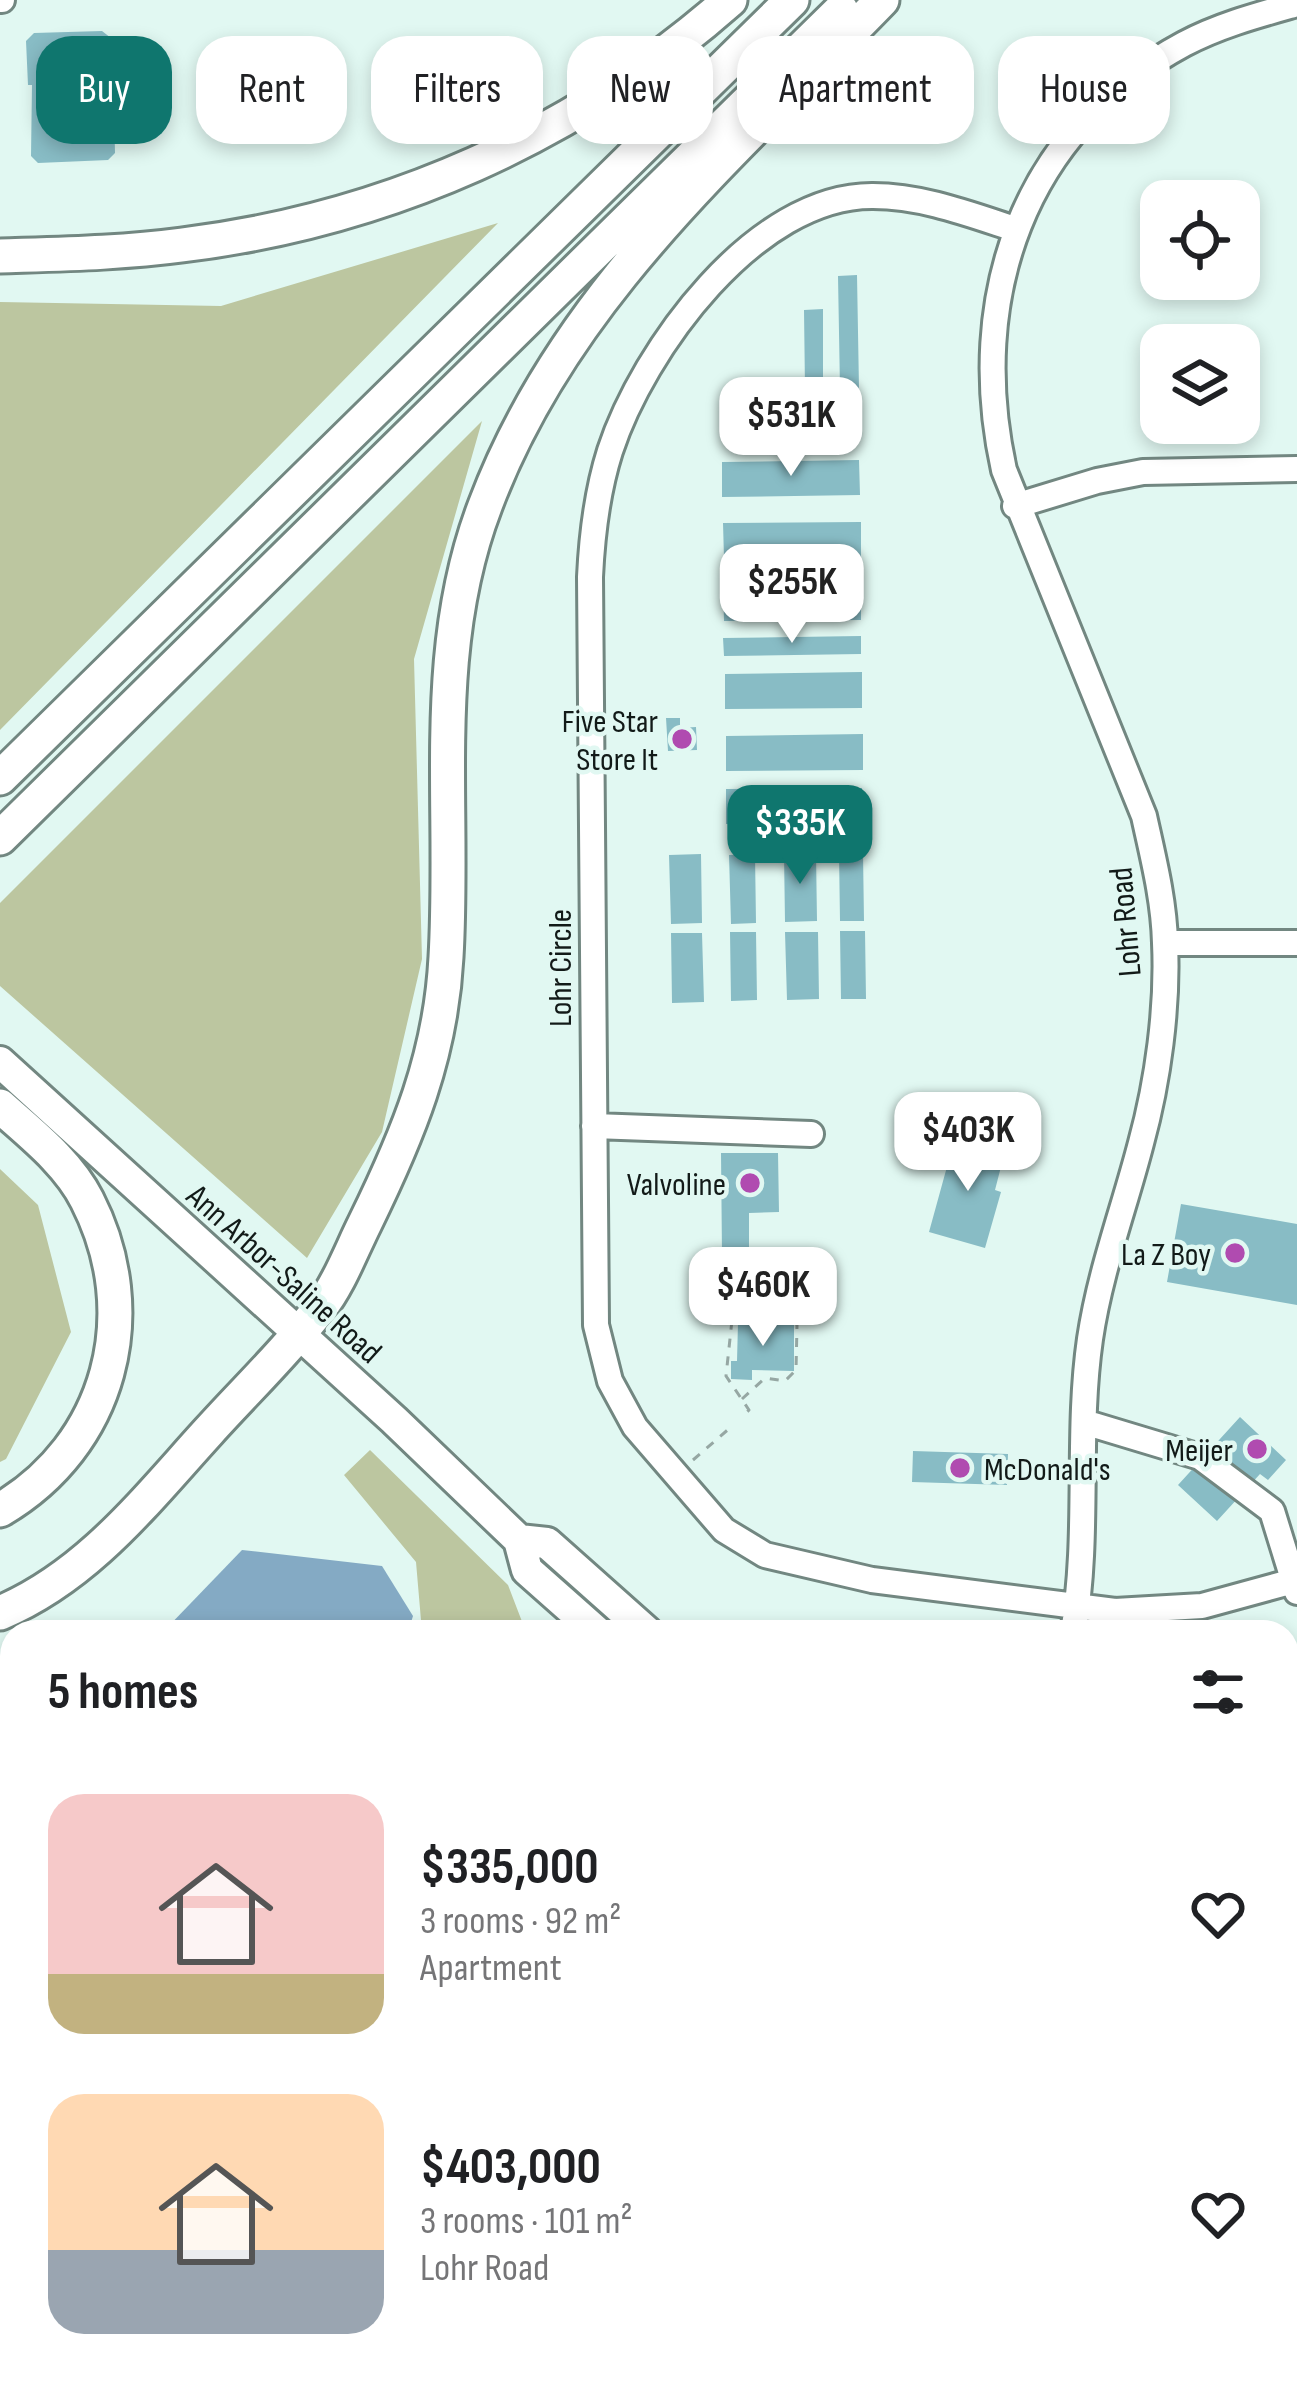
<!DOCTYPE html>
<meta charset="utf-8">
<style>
body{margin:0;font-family:"Sofia Sans Condensed",sans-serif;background:#f2f2f2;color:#202124;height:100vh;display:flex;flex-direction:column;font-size:45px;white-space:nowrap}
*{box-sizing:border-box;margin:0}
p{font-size:39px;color:#757577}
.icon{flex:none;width:66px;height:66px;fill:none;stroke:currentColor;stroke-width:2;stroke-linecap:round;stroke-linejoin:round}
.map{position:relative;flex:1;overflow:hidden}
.panel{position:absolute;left:0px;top:1620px;width:1299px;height:771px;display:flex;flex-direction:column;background:#fff;border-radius:36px 36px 0 0;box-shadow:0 6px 18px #0003}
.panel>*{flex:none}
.guide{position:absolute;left:36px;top:36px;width:1227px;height:108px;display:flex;gap:24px}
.tools{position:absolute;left:1140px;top:180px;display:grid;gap:24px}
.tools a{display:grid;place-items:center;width:120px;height:120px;border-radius:24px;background:#fff;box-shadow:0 6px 18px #0003;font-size:60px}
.price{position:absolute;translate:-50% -102px;padding:0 27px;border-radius:24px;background:#fff;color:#222;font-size:39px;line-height:78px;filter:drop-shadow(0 3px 6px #0008)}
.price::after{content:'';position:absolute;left:50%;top:72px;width:36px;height:27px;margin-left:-18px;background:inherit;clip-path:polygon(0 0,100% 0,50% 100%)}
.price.current{background:#0f766e;color:#fff}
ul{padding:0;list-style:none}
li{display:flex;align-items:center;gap:36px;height:300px;padding:0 48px}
li span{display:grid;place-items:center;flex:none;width:336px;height:240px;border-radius:36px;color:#555}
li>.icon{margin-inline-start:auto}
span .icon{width:144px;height:144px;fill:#fffc;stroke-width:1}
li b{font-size:51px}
h2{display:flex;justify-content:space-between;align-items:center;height:144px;padding:0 48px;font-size:51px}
.tag{padding:0 42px;border-radius:36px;background:#fff;box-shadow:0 6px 18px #0003;font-size:42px;line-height:108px}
.tag.current{background:#0f766e;color:#fff}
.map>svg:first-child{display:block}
</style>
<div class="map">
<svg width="1297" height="2390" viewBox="0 0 1297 2390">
<rect width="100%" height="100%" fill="#e1f8f2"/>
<path fill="#bcc6a0" d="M 498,223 L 0,730 L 0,302 L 221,306 Z
M 482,421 L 414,659 L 422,959 L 382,1132 L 307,1258 L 0,986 L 0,903 Z
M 0,1169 L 38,1205 L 71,1332 L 6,1459 L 0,1462 Z
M 370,1450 L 508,1585 L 526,1632 L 422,1632 L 416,1562 L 344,1475 Z"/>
<path fill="#84aac4" d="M 242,1550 L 382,1566 L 413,1616 L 408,1632 L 163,1632 Z"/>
<path fill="#88bcc5" d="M 102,31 L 111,38 L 113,83 L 107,84 L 108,110 L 114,109 L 115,153 L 108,160 L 38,163 L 31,156 L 32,85 L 28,85 L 26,41 L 34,33 Z
M 857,275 L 859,389 L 840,389 L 838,276 Z
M 823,309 L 823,389 L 805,389 L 804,310 Z
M 859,406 L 859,441 L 740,443 L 739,408 Z
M 859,460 L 860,495 L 722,497 L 722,462 Z
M 861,522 L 861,557 L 724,558 L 723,523 Z
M 861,583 L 861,620 L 724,621 L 723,585 Z
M 861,636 L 861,654 L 724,656 L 723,638 Z
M 862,672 L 862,708 L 725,709 L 725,674 Z
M 666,718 L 680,718 L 680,728 L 696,727 L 697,750 L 668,751 Z
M 863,734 L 863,770 L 726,771 L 726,736 Z
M 862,788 L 863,823 L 726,824 L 726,789 Z
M 784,853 L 816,853 L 817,921 L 785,922 Z
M 839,853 L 863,853 L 864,921 L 840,921 Z
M 701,854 L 702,923 L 671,924 L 669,855 Z
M 755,854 L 756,923 L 731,924 L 729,855 Z
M 840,931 L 865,931 L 866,999 L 841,999 Z
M 730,932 L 756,932 L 757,1000 L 731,1001 Z
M 785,932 L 818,932 L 819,999 L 787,1000 Z
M 671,933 L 702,933 L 704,1002 L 672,1003 Z
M 956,1134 L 968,1138 L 966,1144 L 1004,1155 L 995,1190 L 1001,1192 L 985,1248 L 929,1232 Z
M 721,1153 L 778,1153 L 779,1212 L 749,1213 L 749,1255 L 722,1255 Z
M 1181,1204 L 1297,1224 L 1297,1305 L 1167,1282 Z
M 738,1323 L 794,1324 L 794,1371 L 752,1370 L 752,1380 L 731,1379 L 731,1361 L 737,1361 Z
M 1240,1417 L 1286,1460 L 1268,1480 L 1260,1474 L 1217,1521 L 1178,1485 Z
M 913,1451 L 1008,1454 L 1007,1485 L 912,1482 Z
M 0,2237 L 12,2237 L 12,2379 L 171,2379 L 171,2390 L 0,2390 Z
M 272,2379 L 586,2379 L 583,2390 L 268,2390 Z
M 831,2379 L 893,2379 L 906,2390 L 821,2390 Z"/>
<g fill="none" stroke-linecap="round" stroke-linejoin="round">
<defs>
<path id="minor" d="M 0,0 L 2,0
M 1015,229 C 969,214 922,196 873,196 C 755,195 643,350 610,451 C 597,492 592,534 590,577 L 596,1325 L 610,1381 L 635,1427 L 724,1530 L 765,1555 L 872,1580 L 1115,1611 L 1202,1606 L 1297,1580
M 1015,506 L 1097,481 L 1143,472 L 1297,469
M 1165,943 L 1297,943
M 594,1126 L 811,1134
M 1084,1422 L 1200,1457 L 1272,1511 L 1297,1592
M 1073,1632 C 1090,1535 1076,1436 1090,1339 C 1100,1271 1124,1209 1141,1143 C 1158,1081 1168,1007 1165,943 C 1164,900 1153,857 1144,816 L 1004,470 C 966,298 1022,131 1184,44 C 1220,25 1258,15 1297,4
M 1287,1800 L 1297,1809
M 1287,2010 L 1297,2019
M 1287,2152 L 1297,2141
M 781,2379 L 784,2390
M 655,2390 L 659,2379
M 1076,2390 L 1086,2379"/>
<path id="major" d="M 0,1062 L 394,1420 L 519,1540 L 527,1570 L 597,1632
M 519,1540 L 547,1543 L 647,1632
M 1287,2234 L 1297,2243"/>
<path id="highway" d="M 0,256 C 61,254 122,253 182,245 C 386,220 576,136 730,0
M 0,778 L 792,0
M 0,838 L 841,10
M 0,1106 C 30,1133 68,1162 87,1200 C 145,1313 111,1445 0,1510
M 0,1613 C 88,1576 146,1500 209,1431 C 246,1390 286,1352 320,1308 C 339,1284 351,1251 365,1223 C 408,1135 441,1056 446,957 C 455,804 429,652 485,506 C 563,297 731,156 882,0"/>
</defs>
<use href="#minor" stroke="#728781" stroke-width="30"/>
<use href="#major" stroke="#728781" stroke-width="36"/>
<use href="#highway" stroke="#728781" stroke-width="39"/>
<path stroke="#96a7a3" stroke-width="3" stroke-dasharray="9 9" stroke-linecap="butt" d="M 742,1399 L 765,1378 L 785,1381 L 796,1370 L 797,1325 L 793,1320 L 732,1320 L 726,1376 L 749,1410 L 746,1413
M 693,1460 L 731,1427
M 0,2236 L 12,2235"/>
<use href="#minor" stroke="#fff" stroke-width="24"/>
<use href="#major" stroke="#fff" stroke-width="30"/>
<use href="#highway" stroke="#fff" stroke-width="33"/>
</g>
<g fill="#b04bb0" stroke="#e1f8f2" stroke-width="4.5">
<circle cx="682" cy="739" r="12"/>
<circle cx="750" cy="1183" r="12"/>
<circle cx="1235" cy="1253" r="12"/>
<circle cx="1257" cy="1449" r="12"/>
<circle cx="960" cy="1468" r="12"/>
</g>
<g text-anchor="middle" stroke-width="9" stroke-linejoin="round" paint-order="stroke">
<g font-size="33" fill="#121a18" stroke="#e1f8f2" text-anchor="end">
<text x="658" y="732">Five Star<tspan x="658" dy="38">Store It</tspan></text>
<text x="726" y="1195">Valvoline</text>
<text x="1211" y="1265">La Z Boy</text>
<text x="1233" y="1461">Meijer</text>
<text x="984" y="1480" text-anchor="start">McDonald's</text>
</g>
<g font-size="33" fill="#121a18" stroke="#e1f8f2">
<text transform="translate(1124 922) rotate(-95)" y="12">Lohr Road</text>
<text transform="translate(559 968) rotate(-90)" y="12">Lohr Circle</text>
<text transform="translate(285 1273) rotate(42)" y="12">Ann Arbor-Saline Road</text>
</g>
</g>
</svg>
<div class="tools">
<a><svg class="icon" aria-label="locate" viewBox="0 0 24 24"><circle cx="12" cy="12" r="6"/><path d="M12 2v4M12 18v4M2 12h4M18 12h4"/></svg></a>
<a><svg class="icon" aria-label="layers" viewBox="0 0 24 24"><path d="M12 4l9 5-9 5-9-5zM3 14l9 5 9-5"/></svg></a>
</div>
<b class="price" style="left:791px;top:479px">$531K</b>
<b class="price" style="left:792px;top:646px">$255K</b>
<b class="price current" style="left:800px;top:887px">$335K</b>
<b class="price" style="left:968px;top:1194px">$403K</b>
<b class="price" style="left:763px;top:1349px">$460K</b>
<div class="guide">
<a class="tag current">Buy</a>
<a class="tag">Rent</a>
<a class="tag">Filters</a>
<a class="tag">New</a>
<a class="tag">Apartment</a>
<a class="tag">House</a>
</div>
<section class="panel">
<h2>5 homes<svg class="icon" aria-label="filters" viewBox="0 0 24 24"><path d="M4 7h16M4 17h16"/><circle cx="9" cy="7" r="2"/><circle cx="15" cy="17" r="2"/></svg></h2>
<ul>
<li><span style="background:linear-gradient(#f6c9c9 75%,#c2b280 0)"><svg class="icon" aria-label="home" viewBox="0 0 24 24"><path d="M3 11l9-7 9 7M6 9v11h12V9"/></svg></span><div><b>$335,000</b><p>3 rooms · 92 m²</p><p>Apartment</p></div><svg class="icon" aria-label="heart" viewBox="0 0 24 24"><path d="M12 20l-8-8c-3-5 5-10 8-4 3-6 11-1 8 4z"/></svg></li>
<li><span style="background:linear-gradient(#ffd9b3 65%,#9aa5b1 0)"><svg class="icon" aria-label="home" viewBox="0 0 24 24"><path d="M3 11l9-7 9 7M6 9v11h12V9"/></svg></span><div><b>$403,000</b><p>3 rooms · 101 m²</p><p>Lohr Road</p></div><svg class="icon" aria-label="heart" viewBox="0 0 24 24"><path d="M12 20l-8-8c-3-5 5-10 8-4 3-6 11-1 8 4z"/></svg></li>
</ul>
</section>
</div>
